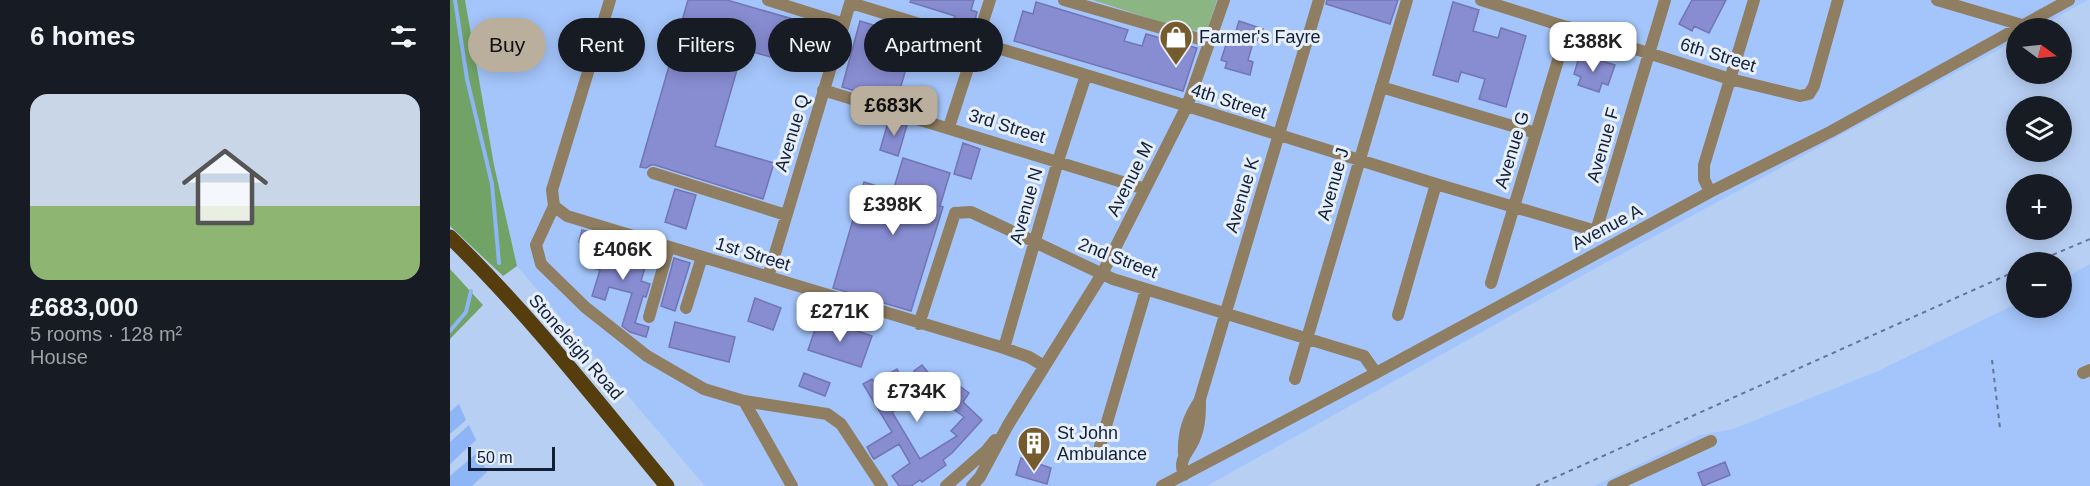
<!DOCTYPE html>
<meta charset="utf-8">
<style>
body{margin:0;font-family:Helvetica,sans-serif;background:#242831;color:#f1f3f6;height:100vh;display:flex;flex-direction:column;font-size:22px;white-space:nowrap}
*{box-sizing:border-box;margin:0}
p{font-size:20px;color:#9ea1a6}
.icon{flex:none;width:33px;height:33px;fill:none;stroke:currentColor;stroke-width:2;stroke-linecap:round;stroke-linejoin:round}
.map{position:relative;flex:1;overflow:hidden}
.details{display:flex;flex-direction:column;background:#171b24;width:450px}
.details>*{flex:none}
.banner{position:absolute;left:18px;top:18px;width:570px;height:54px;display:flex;gap:12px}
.needle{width:39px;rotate:105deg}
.buttons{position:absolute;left:1556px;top:18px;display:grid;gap:12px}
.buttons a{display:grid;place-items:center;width:66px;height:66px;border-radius:50%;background:#171b24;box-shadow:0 3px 15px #0003;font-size:30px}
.scale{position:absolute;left:18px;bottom:15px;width:87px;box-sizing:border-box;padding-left:6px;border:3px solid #122037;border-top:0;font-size:16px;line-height:21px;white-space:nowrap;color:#122037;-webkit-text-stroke:4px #e7effb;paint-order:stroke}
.price{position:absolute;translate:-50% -51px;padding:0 14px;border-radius:12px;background:#fff;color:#222;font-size:20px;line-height:39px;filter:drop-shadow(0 2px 3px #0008)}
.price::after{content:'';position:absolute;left:50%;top:36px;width:18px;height:14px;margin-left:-9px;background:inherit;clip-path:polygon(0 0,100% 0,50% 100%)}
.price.current{background:#b9af9c;color:#111}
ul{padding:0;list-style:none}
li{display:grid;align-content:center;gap:12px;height:318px;padding:0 30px}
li+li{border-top:2px solid #363941}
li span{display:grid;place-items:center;height:186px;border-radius:18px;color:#555}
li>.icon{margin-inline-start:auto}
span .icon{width:108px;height:108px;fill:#fffc;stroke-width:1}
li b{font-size:26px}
h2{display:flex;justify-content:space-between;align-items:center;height:72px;padding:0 30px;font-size:26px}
.pill{padding:0 21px;border-radius:27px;background:#171b24;box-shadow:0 3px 15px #0003;font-size:21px;line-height:54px}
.pill.current{background:#b9af9c;color:#111}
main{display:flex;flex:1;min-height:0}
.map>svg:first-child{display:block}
</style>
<main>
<section class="details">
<h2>6 homes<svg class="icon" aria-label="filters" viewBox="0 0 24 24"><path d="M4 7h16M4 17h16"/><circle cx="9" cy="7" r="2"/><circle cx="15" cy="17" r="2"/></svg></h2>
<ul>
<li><span style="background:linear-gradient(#c9d6e8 60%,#8fb573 0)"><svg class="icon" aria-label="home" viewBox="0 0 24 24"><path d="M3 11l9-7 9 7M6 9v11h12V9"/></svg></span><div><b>£683,000</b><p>5 rooms · 128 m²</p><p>House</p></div></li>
</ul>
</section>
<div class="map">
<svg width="1640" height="486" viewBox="0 0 1640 486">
<rect width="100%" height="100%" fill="#b8cff4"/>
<path fill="#a4c5fb" d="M 15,0 L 1638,0 L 1587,28 L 1566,28 L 1566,40 L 1146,268 L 757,486 L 255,486 L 67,266 L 44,166 Z
M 1640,264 L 1640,486 L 1144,486 L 1250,435 L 1283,429 L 1428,371 L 1566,304 L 1566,308 L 1611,308 L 1611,280 Z"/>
<path fill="#8cb584" d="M 643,0 L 767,0 L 758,28 L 749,31 L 732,29 Z"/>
<path fill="#71a366" d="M 0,0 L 15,0 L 44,165 L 67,266 L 53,276 L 0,226 Z
M 0,269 L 33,305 L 0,339 Z"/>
<path fill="#8eb5f5" d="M 9,404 L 16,420 L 0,434 L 0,412 Z
M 19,425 L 26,440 L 0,464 L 0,442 Z
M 28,452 L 37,472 L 22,486 L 0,486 L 0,476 Z"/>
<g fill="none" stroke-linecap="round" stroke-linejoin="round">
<path stroke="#8eb5f5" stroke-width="4" d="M 5,0 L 17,79 L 42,184 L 49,263
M 0,331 L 16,312 L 21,291"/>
</g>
<path fill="#888dd2" stroke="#7175b4" stroke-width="1.5" d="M 238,0 L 277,0 L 367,26 L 355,67 L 293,49 L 265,146 L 324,163 L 313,199 L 205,165 L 201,165 L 196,168 L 190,167 Z
M 461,0 L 524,0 L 521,10 L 527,12 L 524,24 L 504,18 L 505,16 L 460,2 Z
M 877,0 L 948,0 L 940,24 L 876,4 Z
M 1242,0 L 1276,0 L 1259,33 L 1244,26 L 1242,31 L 1229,24 Z
M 586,2 L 678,30 L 674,41 L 692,46 L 696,34 L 747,48 L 733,91 L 564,41 L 573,11 L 583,14 Z
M 1003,2 L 1029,10 L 1023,31 L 1048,38 L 1051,28 L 1076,36 L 1056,107 L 1029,99 L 1035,79 L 1011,72 L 1008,82 L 983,75 Z
M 410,21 L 465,38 L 446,103 L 392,87 Z
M 789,21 L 813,29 L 810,41 L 804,39 L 798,60 L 803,62 L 800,75 L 775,68 L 777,62 L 771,60 L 778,39 L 783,41 Z
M 1130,54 L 1165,65 L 1158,85 L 1152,83 L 1149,92 L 1128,85 L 1131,77 L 1124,74 Z
M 439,119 L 457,125 L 448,156 L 430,150 Z
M 513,143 L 530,149 L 521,179 L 504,174 Z
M 453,158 L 500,173 L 490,206 L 493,207 L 461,311 L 383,288 L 414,182 L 443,191 Z
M 225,189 L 246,195 L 236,229 L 215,222 Z
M 132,230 L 151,235 L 147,246 L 129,242 Z
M 150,243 L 185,253 L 185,250 L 199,254 L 191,281 L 200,284 L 196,297 L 193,296 L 185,323 L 199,327 L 196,337 L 180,332 L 172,326 L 182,293 L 159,287 L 155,300 L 142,296 L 150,270 L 143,268 Z
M 224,258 L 240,263 L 225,311 L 211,306 Z
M 305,298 L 331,308 L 323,330 L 298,321 Z
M 369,318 L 422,336 L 411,367 L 358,350 Z
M 225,322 L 285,337 L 279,362 L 219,347 Z
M 472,365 L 493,391 L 501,380 L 519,393 L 513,402 L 532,420 L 502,453 L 493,460 L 496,465 L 472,482 L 470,480 L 461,486 L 449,486 L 442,476 L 460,463 L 449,444 L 424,459 L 423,458 L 417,447 L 442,432 L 413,384 L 422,379 L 424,382 L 447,369 L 464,399 L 442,412 L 470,459 L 507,436 L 501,431 L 514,417 L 481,393 L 464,371 Z
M 354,373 L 380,383 L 375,396 L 349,386 Z
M 571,458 L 601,468 L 597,484 L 566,475 Z
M 1275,462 L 1280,475 L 1253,486 L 1248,473 Z"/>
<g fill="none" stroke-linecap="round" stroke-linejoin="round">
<path stroke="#647694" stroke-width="2" stroke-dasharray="4.5 4.5" stroke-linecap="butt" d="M 1586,262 L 1640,239
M 1542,360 L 1550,428
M 1086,486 L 1566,271"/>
<path stroke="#8f7e61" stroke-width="12" d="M 160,0 L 102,190 L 104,206 L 86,245 L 91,264 L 135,307 L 197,356 L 254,389 L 294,401 L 377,414 L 391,424 L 432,486
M 318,0 L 394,24
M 614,0 L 760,42
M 1031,0 L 1280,79 L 1350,96 L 1359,94 L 1364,86 L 1388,0
M 1487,0 L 1572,25
M 401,3 L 737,106 L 986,184 L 1146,231
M 931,87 L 1086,133
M 373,90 L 695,189
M 499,127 L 540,0
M 203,173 L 336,215
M 1260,192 L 1254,179 L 1254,165 L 1304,0
M 104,206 L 117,216 L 554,348 L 579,357 L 594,366
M 1146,231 L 1215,0
M 318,277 L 401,0
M 1041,283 L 1118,27
M 236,308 L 252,257
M 948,315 L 986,184
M 199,317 L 219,247
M 469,324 L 505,213 L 521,212 L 663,279 L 914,356 L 926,373
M 554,348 L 608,161 L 636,75
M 1633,373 L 1640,370
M 845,379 L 957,0
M 294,401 L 342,486
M 650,446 L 696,290
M 734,454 C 733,433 738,418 750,400
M 734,475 C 727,458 740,452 745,437 C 750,425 750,412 750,399 L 869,0
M 496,486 L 536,451 L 545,440
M 522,486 L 530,477 L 558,425 L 652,274 L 737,106 L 774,0
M 712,486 L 926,373 L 1260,192 L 1380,132 L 1619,0
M 1163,486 L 1261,441"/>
<path stroke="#553d0e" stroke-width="15" d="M 0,237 C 79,314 147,401 217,486"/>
</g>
<defs>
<symbol id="shop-pin" viewBox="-11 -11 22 30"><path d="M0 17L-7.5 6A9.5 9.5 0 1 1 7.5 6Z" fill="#755b2d" stroke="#e7effb"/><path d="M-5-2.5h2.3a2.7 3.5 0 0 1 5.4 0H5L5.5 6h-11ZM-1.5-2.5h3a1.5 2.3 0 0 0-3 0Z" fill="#fff"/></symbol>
<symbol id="building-pin" viewBox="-11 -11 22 30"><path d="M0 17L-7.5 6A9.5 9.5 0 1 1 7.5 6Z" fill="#755b2d" stroke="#e7effb"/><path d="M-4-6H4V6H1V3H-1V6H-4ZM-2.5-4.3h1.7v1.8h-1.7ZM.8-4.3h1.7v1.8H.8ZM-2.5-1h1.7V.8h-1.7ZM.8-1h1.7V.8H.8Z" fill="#fff"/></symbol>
</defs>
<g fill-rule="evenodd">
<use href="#shop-pin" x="707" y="18" width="38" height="52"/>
<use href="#building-pin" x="565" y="424" width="38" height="52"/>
</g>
<g text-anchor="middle" stroke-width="6" stroke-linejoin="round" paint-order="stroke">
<g font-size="18" fill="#122037" stroke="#e7effb" text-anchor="start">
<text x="749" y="43">Farmer's Fayre</text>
<text x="607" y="439">St John<tspan x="607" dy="21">Ambulance</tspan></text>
</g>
<g font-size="18" fill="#122037" stroke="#e7effb">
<text transform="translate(1268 55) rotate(17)" y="6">6th Street</text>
<text transform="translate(779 101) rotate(18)" y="6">4th Street</text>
<text transform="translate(557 126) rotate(17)" y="6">3rd Street</text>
<text transform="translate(342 133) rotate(-73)" y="6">Avenue Q</text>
<text transform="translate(1153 145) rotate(-74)" y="6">Avenue F</text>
<text transform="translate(1062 150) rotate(-73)" y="6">Avenue G</text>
<text transform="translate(680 179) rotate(-63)" y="6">Avenue M</text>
<text transform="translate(883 184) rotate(-74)" y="6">Avenue J</text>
<text transform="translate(792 195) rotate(-73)" y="6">Avenue K</text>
<text transform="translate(576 206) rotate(-74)" y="6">Avenue N</text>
<text transform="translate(1157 227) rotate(-28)" y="6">Avenue A</text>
<text transform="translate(303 254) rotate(17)" y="6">1st Street</text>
<text transform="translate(668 258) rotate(21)" y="6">2nd Street</text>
<text transform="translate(126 347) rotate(49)" y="6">Stoneleigh Road</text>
</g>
</g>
</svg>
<div class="buttons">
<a><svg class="needle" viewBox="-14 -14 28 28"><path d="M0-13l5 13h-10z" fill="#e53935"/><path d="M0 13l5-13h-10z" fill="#9ea1a6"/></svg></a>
<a><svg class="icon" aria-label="layers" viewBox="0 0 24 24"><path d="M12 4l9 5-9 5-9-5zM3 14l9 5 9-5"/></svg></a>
<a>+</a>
<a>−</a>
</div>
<div class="scale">50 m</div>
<b class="price" style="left:1143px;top:73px">£388K</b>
<b class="price current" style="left:444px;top:137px">£683K</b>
<b class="price" style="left:443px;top:236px">£398K</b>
<b class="price" style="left:173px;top:281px">£406K</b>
<b class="price" style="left:390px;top:343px">£271K</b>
<b class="price" style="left:467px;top:423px">£734K</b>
<div class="banner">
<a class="pill current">Buy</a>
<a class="pill">Rent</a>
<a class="pill">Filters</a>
<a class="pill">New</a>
<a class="pill">Apartment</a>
</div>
</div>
</main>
